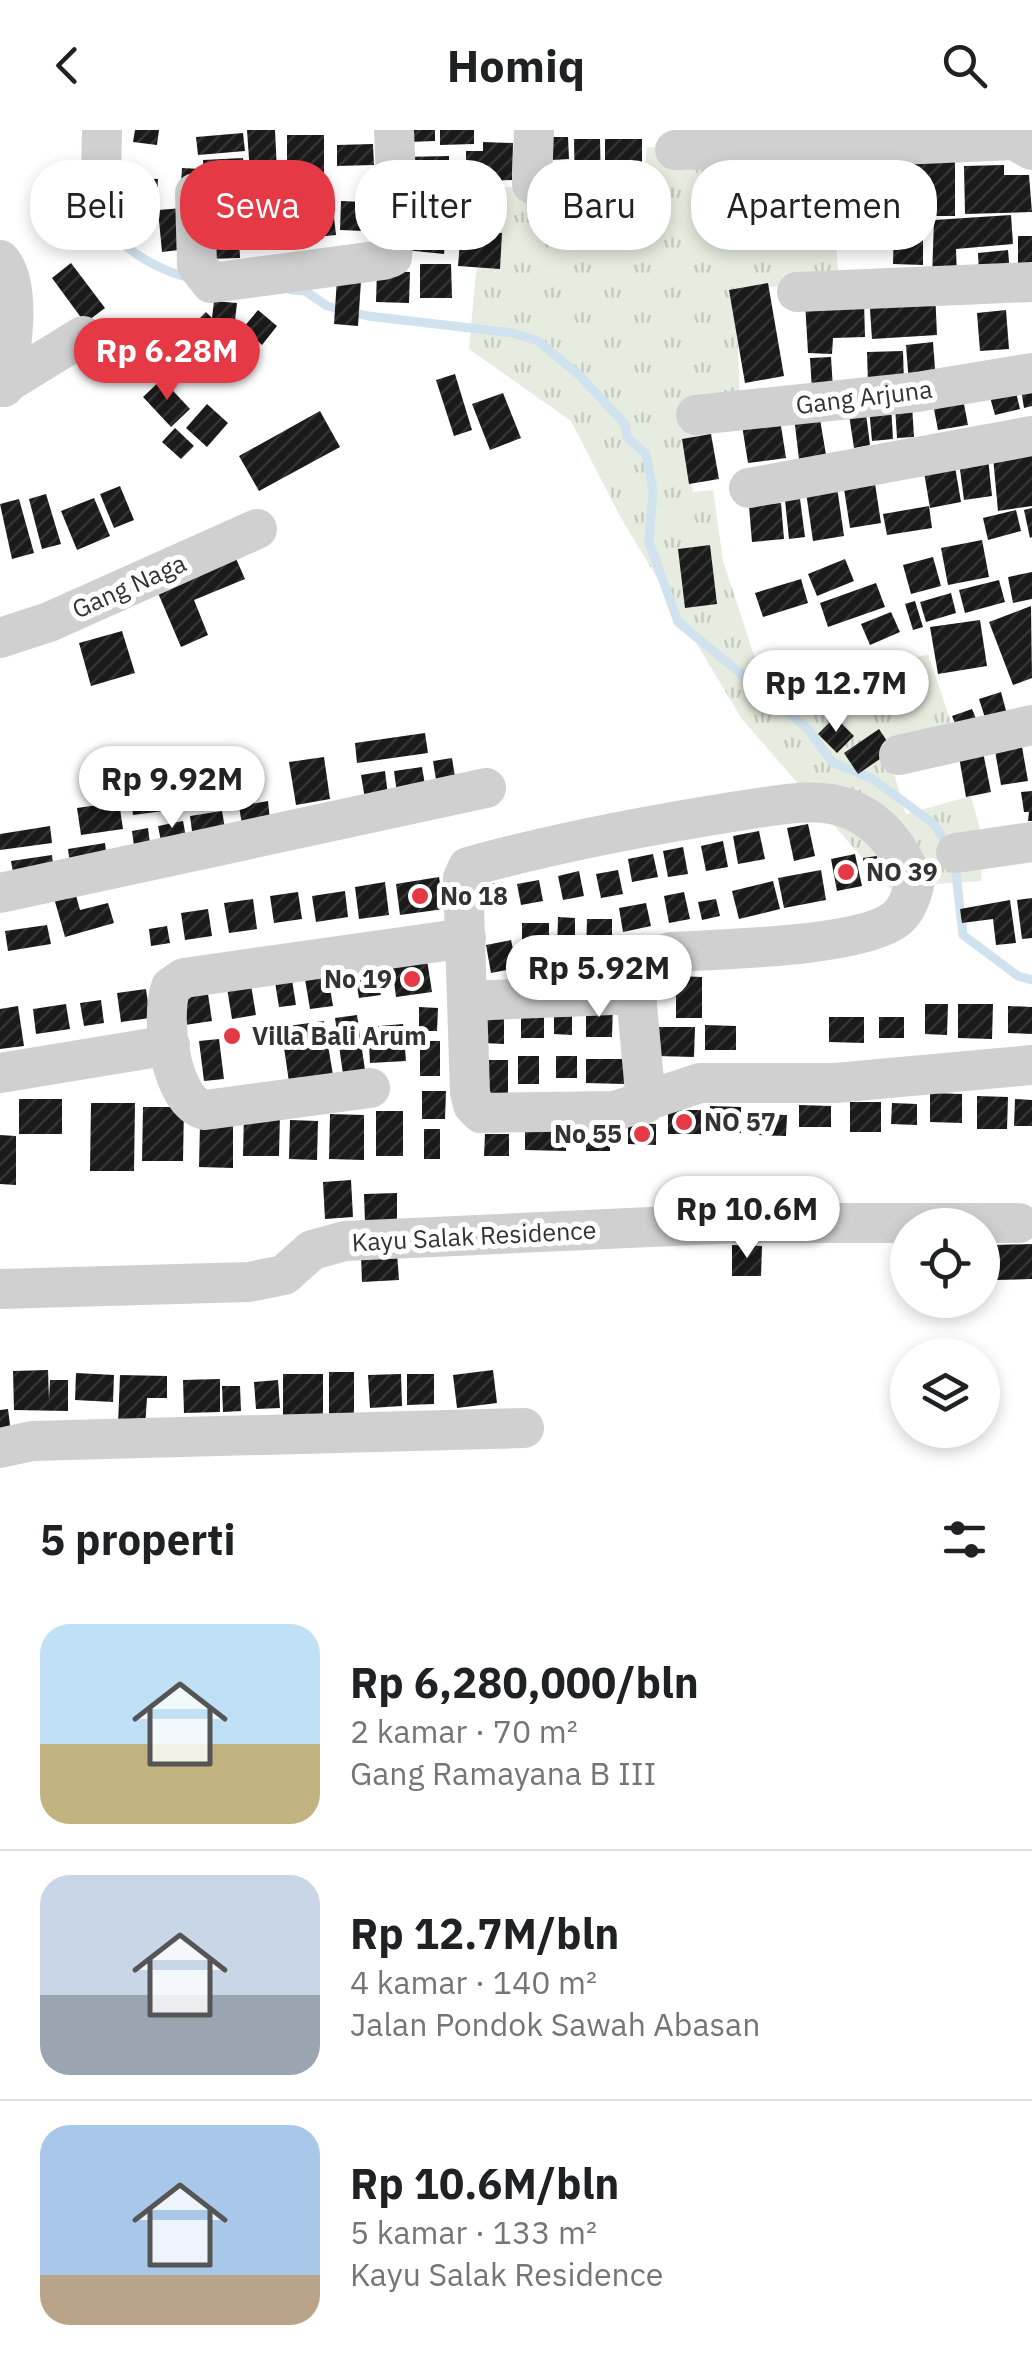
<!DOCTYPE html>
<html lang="id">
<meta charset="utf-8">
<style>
body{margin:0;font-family:"IBM Plex Sans",sans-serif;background:#f2f2f2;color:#202124;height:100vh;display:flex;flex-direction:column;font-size:38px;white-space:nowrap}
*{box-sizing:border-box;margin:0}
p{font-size:32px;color:#757577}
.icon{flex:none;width:55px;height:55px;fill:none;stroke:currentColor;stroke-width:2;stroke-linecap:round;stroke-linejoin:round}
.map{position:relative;height:1349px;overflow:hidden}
.side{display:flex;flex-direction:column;background:#fff;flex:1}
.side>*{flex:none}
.guide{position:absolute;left:30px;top:30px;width:972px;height:90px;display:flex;gap:20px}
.controls{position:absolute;left:890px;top:1078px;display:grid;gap:20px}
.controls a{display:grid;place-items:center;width:110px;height:110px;border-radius:50%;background:#fff;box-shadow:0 5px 15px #0003;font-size:50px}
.price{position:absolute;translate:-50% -85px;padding:0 22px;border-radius:35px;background:#fff;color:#222;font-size:32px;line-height:65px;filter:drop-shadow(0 2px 5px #0008)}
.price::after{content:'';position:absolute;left:50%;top:60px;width:30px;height:22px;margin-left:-15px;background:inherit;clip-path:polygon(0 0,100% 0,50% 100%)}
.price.active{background:#e63946;color:#fff}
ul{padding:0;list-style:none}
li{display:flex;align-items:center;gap:30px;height:250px;padding:0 40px}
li+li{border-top:2px solid #e0e0e0}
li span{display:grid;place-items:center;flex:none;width:280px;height:200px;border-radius:30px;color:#555}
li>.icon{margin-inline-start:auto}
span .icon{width:120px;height:120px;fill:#fffc;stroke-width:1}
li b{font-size:42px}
h2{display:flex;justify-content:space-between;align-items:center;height:120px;padding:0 40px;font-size:42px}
.chip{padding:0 35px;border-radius:40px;background:#fff;box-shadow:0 5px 15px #0003;font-size:35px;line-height:90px}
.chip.active{background:#e63946;color:#fff}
header{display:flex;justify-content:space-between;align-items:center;height:130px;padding:0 40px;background:#fff;font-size:45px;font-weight:700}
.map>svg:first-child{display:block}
</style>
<header><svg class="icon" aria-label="back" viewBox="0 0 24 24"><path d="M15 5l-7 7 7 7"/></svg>Homiq<svg class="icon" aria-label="search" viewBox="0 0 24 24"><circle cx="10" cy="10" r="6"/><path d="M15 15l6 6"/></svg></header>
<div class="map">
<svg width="1032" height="1349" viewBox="0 0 1032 1349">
<defs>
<pattern id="grass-tufts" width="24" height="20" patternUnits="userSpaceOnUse" patternTransform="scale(2.5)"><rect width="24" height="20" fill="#e6ecdf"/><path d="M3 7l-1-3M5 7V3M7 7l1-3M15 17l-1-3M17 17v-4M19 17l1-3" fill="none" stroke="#c6cbc0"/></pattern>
<pattern id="building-hatch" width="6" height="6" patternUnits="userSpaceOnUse" patternTransform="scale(2.5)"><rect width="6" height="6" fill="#1a1a1a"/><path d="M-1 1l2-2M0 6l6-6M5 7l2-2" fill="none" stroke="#333"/></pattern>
</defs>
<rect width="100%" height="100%" fill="#fff"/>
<path fill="url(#grass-tufts)" d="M 647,17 L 709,20 L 704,84 L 835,100 L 839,153 L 736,159 L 740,279 L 705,283 L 710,323 L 688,326 L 693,362 L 713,360 L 723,431 L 769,571 L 928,524 L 955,604 L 888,623 L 906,684 L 971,666 L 984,714 L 981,751 L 921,755 L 923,785 L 884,753 L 742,589 L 621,388 L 571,291 L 469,219 L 484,55 L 642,68 Z"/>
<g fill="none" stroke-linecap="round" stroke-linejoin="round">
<path stroke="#cfe2ee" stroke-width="9" d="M 107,99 C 129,122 160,142 192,148
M 291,160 L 305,161 L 327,176 L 368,186 L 513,203 L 538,211 L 579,245 L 625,294 L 627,307 L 646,324 L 653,361 L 649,412 L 678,492 L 808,599 L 832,632 L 873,649 L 934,694 L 948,716
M 955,735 L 963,805 L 1018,846 L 1032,850"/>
</g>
<path fill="url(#building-hatch)" d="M 135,0 L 159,0 L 157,15 L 133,12 Z
M 247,0 L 275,0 L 277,41 L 250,43 Z
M 408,0 L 435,0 L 435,11 L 409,12 Z
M 440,0 L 474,0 L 474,14 L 440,15 Z
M 243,3 L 245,21 L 198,25 L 196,7 Z
M 287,5 L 324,5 L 324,47 L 287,47 Z
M 552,7 L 568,7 L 569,29 L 553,30 Z
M 574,9 L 600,9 L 601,61 L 575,62 Z
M 605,9 L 642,9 L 642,58 L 605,58 Z
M 483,12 L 513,13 L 512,50 L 466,52 L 466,21 L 483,21 Z
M 373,14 L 374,35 L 337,36 L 337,15 Z
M 449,26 L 449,40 L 403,41 L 403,27 Z
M 243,28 L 245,47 L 204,50 L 203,30 Z
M 906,30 L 955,30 L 955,86 L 906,86 Z
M 814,33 L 886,34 L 886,76 L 813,76 Z
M 762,35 L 806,35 L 805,70 L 762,70 Z
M 1004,35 L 1004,45 L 1029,45 L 1032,82 L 965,84 L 964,36 Z
M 182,38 L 201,39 L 199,55 L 181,54 Z
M 127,41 L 132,88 L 110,90 L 106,43 Z
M 754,42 L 755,70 L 721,71 L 720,43 Z
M 138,48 L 158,49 L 157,69 L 137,68 Z
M 461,52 L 462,87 L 407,89 L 406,54 Z
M 269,54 L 274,109 L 249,111 L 244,56 Z
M 233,65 L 236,96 L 220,97 L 217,67 Z
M 137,71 L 155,74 L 153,85 L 135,82 Z
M 341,71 L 365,72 L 364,101 L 340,100 Z
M 183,78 L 187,119 L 162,122 L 158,80 Z
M 333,78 L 336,105 L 285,110 L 282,84 Z
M 851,80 L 880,80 L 880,120 L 851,120 Z
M 1011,85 L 1013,114 L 956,119 L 957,147 L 932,148 L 934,90 Z
M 407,93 L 447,96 L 444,124 L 405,120 Z
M 894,99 L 923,100 L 923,135 L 893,134 Z
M 461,100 L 502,103 L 500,139 L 458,136 Z
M 239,104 L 240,128 L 207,129 L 205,106 Z
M 1018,106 L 1032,106 L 1032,141 L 1018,141 Z
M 1008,120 L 1010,143 L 979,146 L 978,123 Z
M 71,133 L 105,178 L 85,193 L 52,148 Z
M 420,134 L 451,134 L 452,168 L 420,168 Z
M 377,141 L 410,142 L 409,173 L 376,172 Z
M 337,149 L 361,151 L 358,196 L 334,194 Z
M 768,153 L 784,246 L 745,253 L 729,160 Z
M 935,161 L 937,205 L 872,209 L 869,165 Z
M 214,171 L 237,173 L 234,200 L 222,198 L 236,211 L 213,235 L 203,224 L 174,251 L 159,236 L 187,209 L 183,205 L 206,182 L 212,188 Z
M 864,171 L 865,207 L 833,208 L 832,224 L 808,223 L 805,172 Z
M 258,180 L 277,196 L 262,215 L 243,198 Z
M 1006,180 L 1009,219 L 980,221 L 977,183 Z
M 933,212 L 936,252 L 909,254 L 906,215 Z
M 903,221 L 904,252 L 868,253 L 867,222 Z
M 831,227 L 833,259 L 812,260 L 810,228 Z
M 455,244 L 472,300 L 454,306 L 436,250 Z
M 162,249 L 190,279 L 171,297 L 143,267 Z
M 1032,250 L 1032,276 L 1024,278 L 1020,253 Z
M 1014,254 L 1020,279 L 995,285 L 988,260 Z
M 503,263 L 521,308 L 490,320 L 472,274 Z
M 963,269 L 968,295 L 938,300 L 933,274 Z
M 207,274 L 228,293 L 207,317 L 186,298 Z
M 891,275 L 893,309 L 872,311 L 869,277 Z
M 912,275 L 914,307 L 897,308 L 895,276 Z
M 865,276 L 870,315 L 854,318 L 848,278 Z
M 320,281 L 340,317 L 259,361 L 239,326 Z
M 779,283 L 786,328 L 748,333 L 741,289 Z
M 819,283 L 826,325 L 799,329 L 794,287 Z
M 175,298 L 194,316 L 181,329 L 162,312 Z
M 711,304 L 719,349 L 689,354 L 682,309 Z
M 1032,310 L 1032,376 L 998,381 L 992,316 Z
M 988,328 L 992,366 L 964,370 L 959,332 Z
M 954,331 L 961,372 L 930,378 L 923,336 Z
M 874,347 L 881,393 L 850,398 L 843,352 Z
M 120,356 L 134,390 L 114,398 L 100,364 Z
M 837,357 L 844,406 L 813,411 L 806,362 Z
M 46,364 L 61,414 L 42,419 L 29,369 Z
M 94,368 L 110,406 L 77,420 L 61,381 Z
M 19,369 L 34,423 L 12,429 L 0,374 Z
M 800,369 L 805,407 L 789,409 L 785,370 Z
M 781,373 L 784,409 L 752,412 L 749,376 Z
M 929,376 L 932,398 L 887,405 L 883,384 Z
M 1032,378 L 1032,407 L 1030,408 L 1024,380 Z
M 1016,380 L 1021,401 L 988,410 L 983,388 Z
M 982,410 L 989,447 L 948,455 L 941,418 Z
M 710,415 L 717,474 L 685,478 L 678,419 Z
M 234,424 L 245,449 L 194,470 L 208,505 L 181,517 L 155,456 Z
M 933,427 L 941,456 L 911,464 L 903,435 Z
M 845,429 L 854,451 L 817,466 L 808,444 Z
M 1032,442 L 1032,469 L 1013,473 L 1008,447 Z
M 801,449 L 808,473 L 763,487 L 755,463 Z
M 999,450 L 1005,472 L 965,483 L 959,460 Z
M 876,453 L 885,477 L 828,497 L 820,473 Z
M 951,463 L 956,483 L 926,492 L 920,472 Z
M 915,471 L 923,497 L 913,500 L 905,474 Z
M 1031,476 L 1032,548 L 1013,555 L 989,492 Z
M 891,482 L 900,502 L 870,515 L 861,494 Z
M 980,490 L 987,536 L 938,544 L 930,497 Z
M 122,501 L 135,543 L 91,556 L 79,513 Z
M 862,524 L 874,546 L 854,558 L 841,536 Z
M 1001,562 L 1008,588 L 987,594 L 979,569 Z
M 972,579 L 980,598 L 960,606 L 952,586 Z
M 835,587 L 854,606 L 837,623 L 818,604 Z
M 879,599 L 893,620 L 858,644 L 844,623 Z
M 425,603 L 428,623 L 357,633 L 355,613 Z
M 1021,611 L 1028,651 L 1001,655 L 994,615 Z
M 983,622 L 991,662 L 966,667 L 959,627 Z
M 324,627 L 330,669 L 296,675 L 289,632 Z
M 452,628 L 456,653 L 437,656 L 433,631 Z
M 422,637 L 427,667 L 398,671 L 394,641 Z
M 256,638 L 259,662 L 231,667 L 228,643 Z
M 385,641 L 388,666 L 365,669 L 361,645 Z
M 222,649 L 224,669 L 181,676 L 178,656 Z
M 167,658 L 171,680 L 133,685 L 130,663 Z
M 1032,661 L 1032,691 L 1028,691 L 1029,682 L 1024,682 L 1021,662 Z
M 268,671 L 270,691 L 242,695 L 239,676 Z
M 119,672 L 123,699 L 81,705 L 77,678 Z
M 222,681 L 226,704 L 193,709 L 190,686 Z
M 183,691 L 186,707 L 161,711 L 158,696 Z
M 808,694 L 815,726 L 794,731 L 787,698 Z
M 50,696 L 52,713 L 0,720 L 0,704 Z
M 148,698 L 150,714 L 134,716 L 132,701 Z
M 759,701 L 765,729 L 738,734 L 733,706 Z
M 723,711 L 728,737 L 706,741 L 701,716 Z
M 105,713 L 107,729 L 70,735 L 68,719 Z
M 683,717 L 688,744 L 668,747 L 663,721 Z
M 653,724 L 658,747 L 632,752 L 628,729 Z
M 855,724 L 862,756 L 837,761 L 831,729 Z
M 52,725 L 54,743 L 14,749 L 11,731 Z
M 877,726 L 879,752 L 865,753 L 863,728 Z
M 618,740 L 623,764 L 601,768 L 596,744 Z
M 821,740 L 826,770 L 784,778 L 778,748 Z
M 579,741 L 584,766 L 563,770 L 558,746 Z
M 439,747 L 444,779 L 400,785 L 396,754 Z
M 539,750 L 543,771 L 521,775 L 517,754 Z
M 773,751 L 780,779 L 739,789 L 732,761 Z
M 385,752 L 389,785 L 359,789 L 355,757 Z
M 503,752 L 508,776 L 490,780 L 485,755 Z
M 345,761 L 348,787 L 316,792 L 312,766 Z
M 75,762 L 80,780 L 108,773 L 114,793 L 65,807 L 54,768 Z
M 298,762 L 302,789 L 274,793 L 270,766 Z
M 684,762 L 690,789 L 669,793 L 664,766 Z
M 1032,768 L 1032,808 L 1022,809 L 1017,770 Z
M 253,769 L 257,799 L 229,803 L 224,773 Z
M 716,769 L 720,786 L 702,790 L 698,772 Z
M 1010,770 L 1016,813 L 996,815 L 993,789 L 962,793 L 960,779 Z
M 646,773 L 651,796 L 623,802 L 619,778 Z
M 208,779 L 212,806 L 185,810 L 181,783 Z
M 558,787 L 575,788 L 575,823 L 557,822 Z
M 587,789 L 612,789 L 612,826 L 586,825 Z
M 522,793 L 549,793 L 549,827 L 522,827 Z
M 47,795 L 51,814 L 8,821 L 5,801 Z
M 167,796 L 170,813 L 151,816 L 149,799 Z
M 511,810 L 517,838 L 491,843 L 486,815 Z
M 427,830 L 432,862 L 396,867 L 392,835 Z
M 378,841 L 381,865 L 359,868 L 355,844 Z
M 328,846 L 333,876 L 310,879 L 305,849 Z
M 676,846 L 702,847 L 702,888 L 676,888 Z
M 292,850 L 296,875 L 279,877 L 275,852 Z
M 251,855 L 256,885 L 232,889 L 227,858 Z
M 146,859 L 150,888 L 121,892 L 117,863 Z
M 208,864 L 212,891 L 185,895 L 181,868 Z
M 101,870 L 104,893 L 84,896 L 80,873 Z
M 586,873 L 613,873 L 612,907 L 586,907 Z
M 66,874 L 70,899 L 36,904 L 33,879 Z
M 925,874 L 948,874 L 947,905 L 925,904 Z
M 958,874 L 993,874 L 992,909 L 958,908 Z
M 18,876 L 24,916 L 0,919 L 0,879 Z
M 1008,876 L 1032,877 L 1032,904 L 1008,903 Z
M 419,877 L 438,878 L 437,901 L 419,901 Z
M 483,881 L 504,881 L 504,914 L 482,913 Z
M 357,885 L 365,940 L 343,944 L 335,888 Z
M 554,885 L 572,886 L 572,905 L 554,904 Z
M 521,887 L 544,887 L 544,908 L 521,908 Z
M 829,887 L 864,887 L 864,913 L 829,912 Z
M 879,887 L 904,887 L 904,908 L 879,908 Z
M 324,891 L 333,945 L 289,952 L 281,897 Z
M 403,894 L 406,931 L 370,933 L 368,897 Z
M 705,895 L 736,896 L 736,920 L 705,920 Z
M 657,897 L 695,897 L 694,927 L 656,926 Z
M 219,909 L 224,949 L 204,951 L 199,911 Z
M 420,911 L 440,911 L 440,946 L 420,946 Z
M 518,926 L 539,926 L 539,954 L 518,954 Z
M 556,926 L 577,926 L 577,948 L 556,948 Z
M 586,929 L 624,929 L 624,954 L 586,953 Z
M 485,930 L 508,930 L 508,965 L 485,965 Z
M 422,961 L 446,961 L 445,989 L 422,989 Z
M 930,963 L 962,964 L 962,993 L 930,992 Z
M 977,966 L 1008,967 L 1007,999 L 977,999 Z
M 19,969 L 62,969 L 62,1004 L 19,1004 Z
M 1015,969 L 1032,970 L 1032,996 L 1014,996 Z
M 850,972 L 881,972 L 881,1002 L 850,1002 Z
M 91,973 L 135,973 L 134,1041 L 90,1041 Z
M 892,973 L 917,974 L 917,995 L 891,994 Z
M 799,975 L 831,976 L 831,997 L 799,997 Z
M 710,976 L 741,977 L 741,1003 L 709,1003 Z
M 143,977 L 184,977 L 183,1031 L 142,1031 Z
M 668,980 L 701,980 L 701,1004 L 668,1004 Z
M 376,981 L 403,981 L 403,1026 L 376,1026 Z
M 244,983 L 280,984 L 279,1026 L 243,1026 Z
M 330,984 L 364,985 L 364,1030 L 329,1029 Z
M 758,984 L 787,985 L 786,1006 L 758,1005 Z
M 290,990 L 318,991 L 317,1030 L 289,1029 Z
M 200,993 L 233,994 L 233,1038 L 199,1037 Z
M 628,993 L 656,994 L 656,1015 L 628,1014 Z
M 424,999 L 440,999 L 440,1029 L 424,1029 Z
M 525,999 L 566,999 L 566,1021 L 525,1020 Z
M 485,1004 L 509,1004 L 509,1026 L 484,1026 Z
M 586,1004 L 610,1005 L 610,1021 L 586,1021 Z
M 0,1005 L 16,1006 L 16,1055 L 0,1054 Z
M 351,1050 L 353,1087 L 325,1089 L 323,1052 Z
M 397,1063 L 397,1091 L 365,1092 L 364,1064 Z
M 1032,1114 L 1032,1149 L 995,1150 L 994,1115 Z
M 732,1115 L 762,1116 L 761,1146 L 732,1146 Z
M 982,1115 L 988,1115 L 988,1152 L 982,1152 Z
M 397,1123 L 399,1150 L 362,1152 L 361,1125 Z
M 48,1240 L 49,1270 L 50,1250 L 68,1250 L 68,1281 L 14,1280 L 13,1241 Z
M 493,1240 L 497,1273 L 457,1278 L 453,1245 Z
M 329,1242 L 354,1242 L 354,1285 L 329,1285 Z
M 76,1243 L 114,1245 L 113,1272 L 75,1270 Z
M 283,1244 L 323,1244 L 323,1286 L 283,1286 Z
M 401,1244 L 402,1276 L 370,1278 L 368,1245 Z
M 407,1244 L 434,1244 L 434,1274 L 407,1275 Z
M 120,1245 L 167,1246 L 167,1268 L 147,1268 L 145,1297 L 118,1295 Z
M 220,1249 L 220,1282 L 184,1283 L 183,1250 Z
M 278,1250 L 280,1278 L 256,1279 L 254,1252 Z
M 222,1256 L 240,1256 L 241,1281 L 223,1282 Z
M 8,1279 L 11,1303 L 0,1305 L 0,1280 Z"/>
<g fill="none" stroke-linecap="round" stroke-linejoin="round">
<path stroke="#d0d0d0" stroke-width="40" d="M 910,0 L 922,14 L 1014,10 L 1032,20
M 675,20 L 922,14
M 532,54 L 534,0
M 195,63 L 197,135 L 211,153 L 383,130 L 392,127 L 397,75 L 394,0
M 100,95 L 102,0
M 0,130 C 23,155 11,225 4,257
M 797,162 L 1032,152
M 0,257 L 83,206
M 696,285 L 917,262 L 1032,243
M 749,358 L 1032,306
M 0,508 L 49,492 L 257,399
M 899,625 L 1032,595
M 956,723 L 1032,712
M 0,763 L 486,658
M 468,871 L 636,864
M 0,943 L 170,915
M 370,958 L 205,980 C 170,972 160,887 171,857 L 184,848 L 466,808
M 646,973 L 636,864 C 638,838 649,832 671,822 C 720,819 861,817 896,789 C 906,781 911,768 914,755 C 901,716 875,682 831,674 C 801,669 762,678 732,682 C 644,696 554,713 468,737 L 463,748 L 470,962 L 473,975 L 481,983 L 615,981 L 700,953 L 835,953 L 1032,935
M 0,1159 L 249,1152 L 284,1145 L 312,1120 L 345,1111 L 739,1093 L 1019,1093
M 0,1318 L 32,1311 L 524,1298"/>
</g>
<g fill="#e63946" stroke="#fff" stroke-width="4">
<circle cx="846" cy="742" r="10"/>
<circle cx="420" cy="766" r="10"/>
<circle cx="412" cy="849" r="10"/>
<circle cx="232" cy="906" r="10"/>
<circle cx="684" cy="992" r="10"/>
<circle cx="642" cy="1004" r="10"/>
</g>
<g text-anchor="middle" stroke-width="10" stroke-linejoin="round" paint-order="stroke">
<g font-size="25" fill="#333" stroke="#fff">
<text transform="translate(864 267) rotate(-7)" y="9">Gang Arjuna</text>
<text transform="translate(129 456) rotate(-24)" y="9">Gang Naga</text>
<text transform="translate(474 1106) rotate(-3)" y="9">Kayu Salak Residence</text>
</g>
<g font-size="25" font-weight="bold" fill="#333" stroke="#fff" text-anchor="start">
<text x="866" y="751">NO 39</text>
<text x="440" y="775">No 18</text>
<text x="392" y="858" text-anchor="end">No 19</text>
<text x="252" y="915">Villa Bali Arum</text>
<text x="704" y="1001">NO 57</text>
<text x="622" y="1013" text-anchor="end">No 55</text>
</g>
</g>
</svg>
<div class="controls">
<a><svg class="icon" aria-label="locate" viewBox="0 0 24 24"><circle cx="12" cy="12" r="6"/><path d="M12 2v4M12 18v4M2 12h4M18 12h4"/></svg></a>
<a><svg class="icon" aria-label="layers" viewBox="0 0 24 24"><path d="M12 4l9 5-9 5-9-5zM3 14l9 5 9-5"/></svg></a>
</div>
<b class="price active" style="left:167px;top:273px">Rp 6.28M</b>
<b class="price" style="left:836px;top:605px">Rp 12.7M</b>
<b class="price" style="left:172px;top:701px">Rp 9.92M</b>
<b class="price" style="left:599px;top:890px">Rp 5.92M</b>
<b class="price" style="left:747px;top:1131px">Rp 10.6M</b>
<div class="guide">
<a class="chip">Beli</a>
<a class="chip active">Sewa</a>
<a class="chip">Filter</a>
<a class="chip">Baru</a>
<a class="chip">Apartemen</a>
</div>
</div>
<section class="side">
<h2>5 properti<svg class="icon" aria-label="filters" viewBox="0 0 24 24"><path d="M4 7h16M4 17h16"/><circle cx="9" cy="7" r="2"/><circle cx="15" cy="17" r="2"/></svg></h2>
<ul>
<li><span style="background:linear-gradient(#bfe0f5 60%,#c2b280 0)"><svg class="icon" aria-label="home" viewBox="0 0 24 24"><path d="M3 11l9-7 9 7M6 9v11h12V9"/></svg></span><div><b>Rp 6,280,000/bln</b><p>2 kamar · 70 m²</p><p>Gang Ramayana B III</p></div></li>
<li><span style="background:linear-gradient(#c9d6e8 60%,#9aa5b1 0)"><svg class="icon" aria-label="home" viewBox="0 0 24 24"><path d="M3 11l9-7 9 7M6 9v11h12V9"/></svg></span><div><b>Rp 12.7M/bln</b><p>4 kamar · 140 m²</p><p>Jalan Pondok Sawah Abasan</p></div></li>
<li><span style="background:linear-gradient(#a9c7e8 75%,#b9a48a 0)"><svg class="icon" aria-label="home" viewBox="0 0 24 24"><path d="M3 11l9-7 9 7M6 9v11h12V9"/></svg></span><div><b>Rp 10.6M/bln</b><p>5 kamar · 133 m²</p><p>Kayu Salak Residence</p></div></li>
</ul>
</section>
